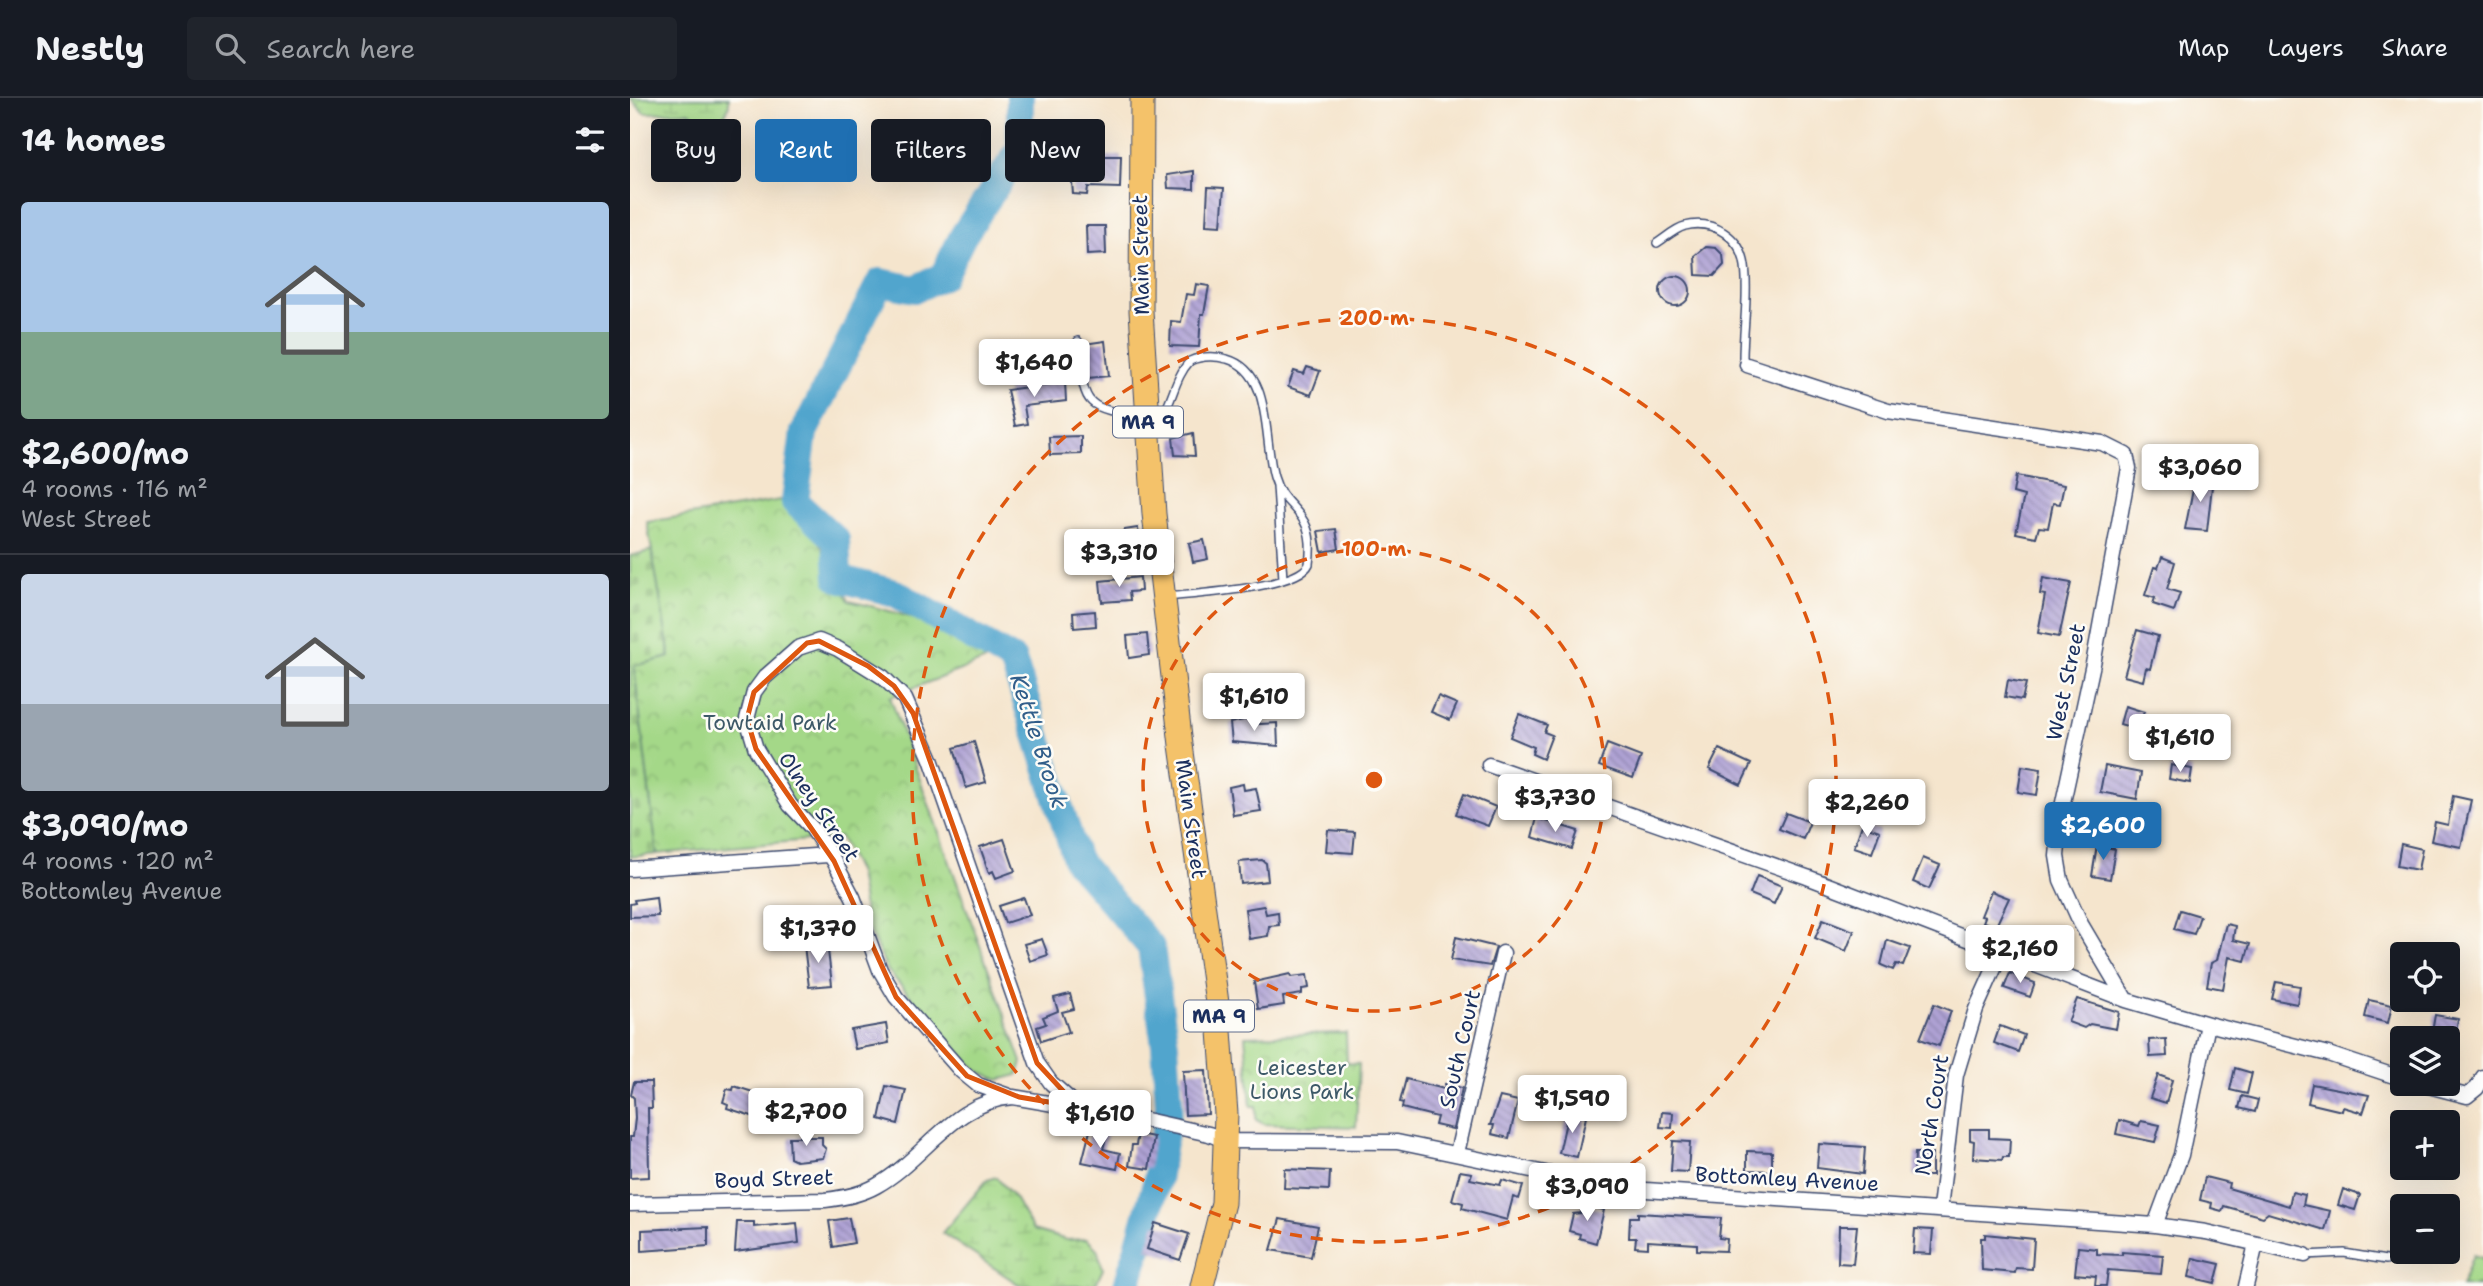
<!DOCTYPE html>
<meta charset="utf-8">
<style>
body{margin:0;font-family:"Shantell Sans",sans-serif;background:#20242c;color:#f1f3f6;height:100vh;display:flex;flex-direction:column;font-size:26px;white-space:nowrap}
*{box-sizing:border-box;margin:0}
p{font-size:23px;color:#9ea1a6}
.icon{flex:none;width:38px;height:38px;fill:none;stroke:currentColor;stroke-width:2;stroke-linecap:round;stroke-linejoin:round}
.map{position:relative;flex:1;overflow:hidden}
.panel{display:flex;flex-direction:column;background:#171b24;width:630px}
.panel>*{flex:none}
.hud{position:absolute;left:21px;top:21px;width:665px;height:63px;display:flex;gap:14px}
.fabs{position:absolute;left:1760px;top:844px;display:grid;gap:14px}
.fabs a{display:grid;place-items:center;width:70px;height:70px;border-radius:7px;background:#171b24;box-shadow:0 7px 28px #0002;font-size:35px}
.price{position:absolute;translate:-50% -60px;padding:0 16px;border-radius:7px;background:#fff;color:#222;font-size:23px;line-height:46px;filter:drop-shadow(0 2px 4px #0008)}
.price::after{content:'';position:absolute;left:50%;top:42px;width:21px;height:16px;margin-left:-10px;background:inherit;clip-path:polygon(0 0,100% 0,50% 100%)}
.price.selected{background:#1f6fb2;color:#fff}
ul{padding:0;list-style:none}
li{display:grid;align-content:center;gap:14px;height:371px;padding:0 21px}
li+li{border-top:2px solid #363941}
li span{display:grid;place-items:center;height:217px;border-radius:7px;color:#555}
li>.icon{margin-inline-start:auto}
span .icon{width:126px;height:126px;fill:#fffc;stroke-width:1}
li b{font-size:30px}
h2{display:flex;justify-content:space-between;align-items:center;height:84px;padding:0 21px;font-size:30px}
.chip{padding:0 24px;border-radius:7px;background:#171b24;box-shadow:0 7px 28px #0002;font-size:24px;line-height:63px}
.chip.selected{background:#1f6fb2;color:#fff}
header{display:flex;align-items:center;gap:42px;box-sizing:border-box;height:98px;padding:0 35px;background:#171b24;border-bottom:2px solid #363941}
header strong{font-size:33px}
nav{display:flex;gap:38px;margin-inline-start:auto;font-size:24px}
.search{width:490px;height:63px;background:#20242c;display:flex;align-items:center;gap:18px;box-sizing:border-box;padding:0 24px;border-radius:7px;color:#9ea1a6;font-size:26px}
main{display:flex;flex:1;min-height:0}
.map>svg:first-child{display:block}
</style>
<header>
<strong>Nestly</strong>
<div class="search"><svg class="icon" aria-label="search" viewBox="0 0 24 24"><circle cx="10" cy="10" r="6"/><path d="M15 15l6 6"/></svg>Search here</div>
<nav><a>Map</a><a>Layers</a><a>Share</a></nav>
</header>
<main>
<section class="panel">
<h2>14 homes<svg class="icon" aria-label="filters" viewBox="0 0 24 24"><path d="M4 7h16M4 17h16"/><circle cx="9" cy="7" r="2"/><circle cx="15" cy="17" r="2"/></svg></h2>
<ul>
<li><span style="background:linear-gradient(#a9c7e8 60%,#7fa58c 0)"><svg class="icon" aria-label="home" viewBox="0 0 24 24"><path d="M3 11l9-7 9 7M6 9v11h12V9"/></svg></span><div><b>$2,600/mo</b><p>4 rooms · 116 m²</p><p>West Street</p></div></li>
<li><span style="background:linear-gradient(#c9d6e8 60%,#9aa5b1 0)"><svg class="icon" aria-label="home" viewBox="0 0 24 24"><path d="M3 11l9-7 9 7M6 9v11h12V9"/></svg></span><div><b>$3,090/mo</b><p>4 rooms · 120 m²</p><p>Bottomley Avenue</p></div></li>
</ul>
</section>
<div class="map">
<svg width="1853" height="1188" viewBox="0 0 1853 1188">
<defs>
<pattern id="wetland-marsh" width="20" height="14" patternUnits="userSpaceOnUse" patternTransform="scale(1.75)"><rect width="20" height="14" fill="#a4d888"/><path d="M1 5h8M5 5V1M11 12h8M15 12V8" fill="none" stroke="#8dba78"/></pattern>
<pattern id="cemetery-stones" width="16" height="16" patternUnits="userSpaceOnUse" patternTransform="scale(1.75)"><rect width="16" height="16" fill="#a4d888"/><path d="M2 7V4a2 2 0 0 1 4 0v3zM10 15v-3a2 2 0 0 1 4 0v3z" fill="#8dba78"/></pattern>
<pattern id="park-crowns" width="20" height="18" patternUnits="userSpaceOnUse" patternTransform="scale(1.75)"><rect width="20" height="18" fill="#a4d888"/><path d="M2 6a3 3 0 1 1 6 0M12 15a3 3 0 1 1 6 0" fill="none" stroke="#8dba78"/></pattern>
<pattern id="building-back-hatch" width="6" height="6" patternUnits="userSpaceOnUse" patternTransform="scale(1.75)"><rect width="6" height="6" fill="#afa2d4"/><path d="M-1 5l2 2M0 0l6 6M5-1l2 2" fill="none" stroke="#8e84af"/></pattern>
</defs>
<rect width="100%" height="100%" fill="#fdfcf7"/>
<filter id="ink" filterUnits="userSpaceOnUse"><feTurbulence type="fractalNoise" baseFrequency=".0143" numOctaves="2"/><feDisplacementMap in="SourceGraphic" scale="14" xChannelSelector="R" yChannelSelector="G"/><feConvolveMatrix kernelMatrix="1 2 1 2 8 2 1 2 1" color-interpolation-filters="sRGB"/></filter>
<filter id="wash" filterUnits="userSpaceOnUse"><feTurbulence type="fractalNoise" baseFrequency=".00686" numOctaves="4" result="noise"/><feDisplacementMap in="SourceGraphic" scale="28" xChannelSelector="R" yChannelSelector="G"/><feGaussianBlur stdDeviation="1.57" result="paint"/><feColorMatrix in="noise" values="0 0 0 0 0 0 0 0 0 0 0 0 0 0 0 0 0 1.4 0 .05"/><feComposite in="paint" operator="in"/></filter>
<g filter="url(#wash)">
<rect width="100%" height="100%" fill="#f5e5cd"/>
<path fill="url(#wetland-marsh)" stroke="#608473" stroke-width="2" d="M 0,0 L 99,0 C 100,15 92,21 81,31 L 59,14 L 14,15 Z
M 366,1079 L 385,1100 L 403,1132 L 437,1142 L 457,1141 L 467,1151 L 473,1171 L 465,1188 L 391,1188 L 312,1135 L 357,1082 Z"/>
<path fill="url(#cemetery-stones)" stroke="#608473" stroke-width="2" d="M 23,452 L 40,559 L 4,568 L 27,756 L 0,759 L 0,458 Z"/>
<path fill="url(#park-crowns)" stroke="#608473" stroke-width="2" d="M 151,402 L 189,444 L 219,503 C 277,516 314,528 364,559 L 260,599 L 392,964 L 388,977 L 369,982 L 346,972 L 258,873 L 237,829 L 228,775 L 210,739 L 27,756 L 4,568 L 40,559 L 17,424 Z
M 716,935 L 717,965 L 729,966 L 726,1029 L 634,1026 L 626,1022 L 626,1008 L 621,1008 L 615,938 Z
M 1843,1157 L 1853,1160 L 1853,1188 L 1831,1188 Z"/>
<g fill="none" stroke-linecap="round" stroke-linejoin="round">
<path stroke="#51a5cd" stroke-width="28" d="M 390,0 L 390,51 L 333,138 L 313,178 L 285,191 L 250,184 L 174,334 L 165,404 L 206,442 L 208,480 L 265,495 L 383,562 L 447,763 L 521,849 L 535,947 L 539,1007 L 527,1082 L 497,1188"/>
</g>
<g id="blocks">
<path fill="url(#building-back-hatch)" d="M 469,58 L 491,58 L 490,90 L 458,89 L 457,97 L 443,96 L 441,72 L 469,74 Z
M 564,73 L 564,91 L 538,90 L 537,77 Z
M 578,89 L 594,90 L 591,128 L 576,127 Z
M 456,128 L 475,128 L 476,156 L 457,157 Z
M 1076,149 L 1086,150 L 1093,157 L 1094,167 L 1084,178 L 1066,177 L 1065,158 Z
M1030 193a15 15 0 1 1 30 0a15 15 0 1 1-30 0Z
M 566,186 L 579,188 L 574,216 L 571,216 L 569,249 L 540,248 L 541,223 L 551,224 L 556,196 L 564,197 Z
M 475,243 L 479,278 L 458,280 L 454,246 Z
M 677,269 L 690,273 L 681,297 L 658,289 L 664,273 L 674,276 Z
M 435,284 L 436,303 L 394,308 L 397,326 L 385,328 L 377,292 Z
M 563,335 L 565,358 L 545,357 L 543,340 Z
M 451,338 L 451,356 L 420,357 L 419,339 Z
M 1566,377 L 1583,379 L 1577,433 L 1555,431 Z
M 1386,378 L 1434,387 L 1430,406 L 1423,405 L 1418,430 L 1409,429 L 1406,439 L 1386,435 L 1394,398 L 1383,395 Z
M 508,430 L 511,460 L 497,462 L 494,432 Z
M 706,431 L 709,451 L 692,454 L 688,433 Z
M 574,442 L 578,461 L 563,464 L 559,445 Z
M 1532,459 L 1545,464 L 1537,491 L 1550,495 L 1544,513 L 1523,506 L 1525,500 L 1515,497 L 1524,469 L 1528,470 Z
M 510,479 L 511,493 L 499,494 L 500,502 L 472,504 L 470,483 Z
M 1413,480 L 1441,485 L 1429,539 L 1408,535 L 1415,497 L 1410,496 Z
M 465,513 L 466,528 L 444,530 L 443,515 Z
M 1507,532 L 1528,538 L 1520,571 L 1516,570 L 1513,583 L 1494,578 Z
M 517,536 L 519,557 L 499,560 L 497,538 Z
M 1378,582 L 1396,585 L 1392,602 L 1375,599 Z
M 808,598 L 827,606 L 820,622 L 801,614 Z
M 1495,608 L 1514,614 L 1512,619 L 1517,620 L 1513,633 L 1490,626 Z
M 889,616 L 917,627 L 914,634 L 922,637 L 913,661 L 902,656 L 904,649 L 880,639 Z
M 622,620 L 623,624 L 630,626 L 647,625 L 648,648 L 602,644 L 600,625 Z
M 344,644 L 356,684 L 336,690 L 324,650 Z
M 977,646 L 1011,659 L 1003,680 L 969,668 Z
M 1089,651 L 1121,666 L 1111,687 L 1079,671 Z
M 1541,667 L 1562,671 L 1560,685 L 1539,681 Z
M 1392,668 L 1411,671 L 1407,697 L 1388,694 Z
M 1475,668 L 1511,675 L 1507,701 L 1470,694 Z
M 613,686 L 614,692 L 626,690 L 631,713 L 603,717 L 599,689 Z
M 834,696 L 866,709 L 858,728 L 826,716 Z
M 1823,698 L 1841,702 L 1831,749 L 1801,743 L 1805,724 L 1818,727 Z
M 1156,715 L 1180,724 L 1173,741 L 1149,731 Z
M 907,720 L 948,733 L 942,751 L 902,739 Z
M 1232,727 L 1250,733 L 1242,755 L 1224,749 Z
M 698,732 L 725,734 L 723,755 L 696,753 Z
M 374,741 L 385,773 L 366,780 L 363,773 L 359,775 L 350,749 Z
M 1771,746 L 1792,751 L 1788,772 L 1767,768 Z
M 1467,747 L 1485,751 L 1480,781 L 1462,778 Z
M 1293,760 L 1310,767 L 1299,791 L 1283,784 Z
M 632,762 L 636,765 L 638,783 L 611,786 L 609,764 Z
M 1127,778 L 1152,788 L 1144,806 L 1120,796 Z
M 1361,793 L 1379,800 L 1366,828 L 1353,824 L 1355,819 L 1351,818 Z
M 26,799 L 28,818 L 0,819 L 0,806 L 5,805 L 4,802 Z
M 394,800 L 400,817 L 375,825 L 369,808 Z
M 634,808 L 636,816 L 648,814 L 649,827 L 639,828 L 638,838 L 619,841 L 615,811 Z
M 1550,812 L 1570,818 L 1564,836 L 1544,831 Z
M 1193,821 L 1224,833 L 1216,853 L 1185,840 Z
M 1596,826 L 1605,828 L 1603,842 L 1620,846 L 1615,863 L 1599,859 L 1593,891 L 1577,888 L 1581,865 L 1587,862 Z
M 826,839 L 866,849 L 860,868 L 821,862 Z
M 412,841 L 418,857 L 400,863 L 394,846 Z
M 1257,842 L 1280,850 L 1273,868 L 1266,866 L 1263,872 L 1251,867 Z
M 197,844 L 202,887 L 179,889 L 174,847 Z
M 1380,875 L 1405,885 L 1400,899 L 1374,890 Z
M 660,876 L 661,879 L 677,877 L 679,890 L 672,891 L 672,896 L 653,899 L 654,907 L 628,911 L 624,884 Z
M 1646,884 L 1670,888 L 1667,906 L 1642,901 Z
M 440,896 L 444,911 L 432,914 L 439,934 L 411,943 L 407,929 L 416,926 L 413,919 L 428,913 L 424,900 Z
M 1447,901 L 1489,914 L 1486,931 L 1460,926 L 1454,930 L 1438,924 Z
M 1739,902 L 1762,907 L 1758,925 L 1735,919 Z
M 1304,906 L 1321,913 L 1309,948 L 1290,941 Z
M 1805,917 L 1828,921 L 1825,939 L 1802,934 Z
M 256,926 L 259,945 L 225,951 L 221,932 Z
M 1370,928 L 1394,937 L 1388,954 L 1364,945 Z
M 1536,941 L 1537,958 L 1520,959 L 1519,942 Z
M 1605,970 L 1622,975 L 1617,996 L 1600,992 Z
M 576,972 L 578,1016 L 555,1017 L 553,973 Z
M 1528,977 L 1542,982 L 1536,1005 L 1520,1000 Z
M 776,981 L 814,991 L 815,986 L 832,990 L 823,1031 L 805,1027 L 807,1019 L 772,1010 L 773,1005 L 770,1004 Z
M 4,984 L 21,984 L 22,1010 L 18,1010 L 19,1079 L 0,1080 L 0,1039 L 3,1039 L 5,1020 L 4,1000 L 1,997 Z
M 1682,986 L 1739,997 L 1733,1015 L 1713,1009 L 1712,1013 L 1678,1005 Z
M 104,988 L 132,997 L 125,1019 L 97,1010 L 98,1006 L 93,1004 L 97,991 L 103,992 Z
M 256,988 L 276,992 L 268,1026 L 249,1021 Z
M 1612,998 L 1628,1002 L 1625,1014 L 1609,1010 Z
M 870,999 L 888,1003 L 879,1040 L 862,1036 L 864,1027 L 860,1027 Z
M 1032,1014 L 1043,1015 L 1042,1030 L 1030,1029 Z
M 938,1015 L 956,1019 L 947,1059 L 929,1055 Z
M 1489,1022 L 1509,1028 L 1511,1023 L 1530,1027 L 1525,1044 L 1486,1036 Z
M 461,1029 L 478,1033 L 473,1051 L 490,1055 L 487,1071 L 452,1064 Z
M 1340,1031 L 1359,1031 L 1359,1040 L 1380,1041 L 1379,1059 L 1373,1059 L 1372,1062 L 1343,1060 L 1344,1043 L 1340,1042 Z
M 508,1036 L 524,1039 L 519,1071 L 499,1068 L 502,1047 L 506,1047 Z
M 159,1039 L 192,1039 L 192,1047 L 196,1051 L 193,1060 L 166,1063 L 160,1060 Z
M 1043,1043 L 1060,1044 L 1058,1074 L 1041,1073 Z
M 1189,1046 L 1235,1049 L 1233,1076 L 1187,1070 Z
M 1117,1053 L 1142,1054 L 1142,1073 L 1117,1072 Z
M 1285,1055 L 1302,1055 L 1302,1078 L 1284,1078 Z
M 655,1071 L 700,1073 L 699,1092 L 654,1090 Z
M 830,1073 L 842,1075 L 840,1081 L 870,1087 L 872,1082 L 893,1088 L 889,1101 L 883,1099 L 877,1122 L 832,1110 L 833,1105 L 822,1102 Z
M 1575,1079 L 1599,1085 L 1598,1090 L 1659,1108 L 1662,1094 L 1675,1097 L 1673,1107 L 1700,1113 L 1695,1132 L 1638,1115 L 1633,1119 L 1594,1108 L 1592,1113 L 1581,1110 L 1582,1105 L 1570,1102 Z
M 1713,1091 L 1730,1097 L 1725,1112 L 1708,1107 Z
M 953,1107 L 974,1112 L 966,1145 L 949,1140 L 950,1136 L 939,1133 L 943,1116 L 951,1115 Z
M 1008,1115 L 1091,1120 L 1089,1140 L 1097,1141 L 1096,1153 L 1067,1152 L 1067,1146 L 1018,1143 L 1018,1150 L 1005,1149 L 1006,1140 L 999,1140 L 1000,1119 L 1008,1119 Z
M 219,1120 L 224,1145 L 203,1149 L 199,1123 Z
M 650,1121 L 688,1128 L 681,1159 L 641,1152 Z
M 107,1124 L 124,1124 L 124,1129 L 167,1125 L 169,1145 L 105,1154 Z
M 525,1125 L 559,1136 L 550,1162 L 517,1151 Z
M 1209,1128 L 1227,1128 L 1223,1166 L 1208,1165 Z
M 78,1129 L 78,1148 L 12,1153 L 12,1132 Z
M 1285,1131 L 1303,1132 L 1301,1156 L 1283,1155 Z
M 1355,1136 L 1404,1141 L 1402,1171 L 1386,1170 L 1385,1175 L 1352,1172 L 1351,1140 L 1355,1140 Z
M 1448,1149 L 1467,1151 L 1467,1156 L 1492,1157 L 1492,1154 L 1533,1157 L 1531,1176 L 1478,1172 L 1476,1188 L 1465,1188 L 1466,1178 L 1445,1176 Z
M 1563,1160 L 1590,1166 L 1585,1185 L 1559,1179 Z"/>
</g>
</g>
<g filter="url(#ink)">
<use href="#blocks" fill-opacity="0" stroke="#3c4a6f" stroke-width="2"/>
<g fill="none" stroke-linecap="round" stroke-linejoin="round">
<defs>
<path id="service" d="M 1027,145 C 1035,140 1046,130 1055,128 C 1083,121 1111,139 1115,168 C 1119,197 1113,230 1113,260 L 1117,267
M 448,243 C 455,303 448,312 514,317
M 523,330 C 543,311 542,282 560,263 C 571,258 585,258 597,261 C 643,274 633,341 644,379 C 654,415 687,410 679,466 C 669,490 564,496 537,499
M 647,388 L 653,481
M 1675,1157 L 1714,1155 L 1756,1162"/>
<path id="minor" d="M 1117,267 L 1258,313 L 1472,345 L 1496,357 L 1499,370 L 1464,561 L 1432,709 L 1427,758 L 1431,782 L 1451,826 L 1496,902 L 1578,926 L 1551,1057 L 1525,1127
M 859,667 L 1177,779 L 1496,902
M 0,771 L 198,757
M 1578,926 L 1698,956 L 1773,981
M 1787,985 L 1837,998 L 1847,990 L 1853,979
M 379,998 L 348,987 L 331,973 L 266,899 L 250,872 L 223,799 L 204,763 L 182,730 L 160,707 L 126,651 L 117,621 L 124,594 L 135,579 L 168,550 L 189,543 L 208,551 L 253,579 L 275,601 L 301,661 L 407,965 L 421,985 L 446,1007
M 827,1055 L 873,855
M 0,1106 L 195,1102 C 213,1100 230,1097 246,1088 C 295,1061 323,1003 383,999 L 516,1022 L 579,1036 L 596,1043 L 767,1044 L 987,1090 L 1525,1127 L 1576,1134 L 1675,1157
M 1310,1110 L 1326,977 L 1346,911 L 1372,853
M 1616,1188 L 1626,1146"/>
<path id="trunk" d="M 512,0 L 511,213 L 524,416 L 551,647 L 589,919 L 596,1016 L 593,1105 L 572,1188"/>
</defs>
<use href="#service" stroke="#3c4a6f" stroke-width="10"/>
<use href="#minor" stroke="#3c4a6f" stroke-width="17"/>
<use href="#trunk" stroke="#3c4a6f" stroke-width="25"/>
<use href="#service" stroke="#fff" stroke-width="7"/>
<use href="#minor" stroke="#fff" stroke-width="14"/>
<use href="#trunk" stroke="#f4c26a" stroke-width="23"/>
</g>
</g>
<path fill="none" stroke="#de5710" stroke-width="5" stroke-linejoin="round" d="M 189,543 L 238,568 L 264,588 L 283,615 L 407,965 L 448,1009 L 389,999 L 337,978 L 266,899 L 204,763 L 126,651 L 117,621 L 124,594 L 177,545 Z"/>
<g fill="none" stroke="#de5710" stroke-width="3.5" stroke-dasharray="12 9">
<circle cx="744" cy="682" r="231"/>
<circle cx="744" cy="682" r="462"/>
</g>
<g text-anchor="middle" stroke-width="5" stroke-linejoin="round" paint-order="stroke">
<g fill="#fdfcf7" stroke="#5f6c8c" stroke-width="2">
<rect x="483" y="308.5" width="70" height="31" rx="5"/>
<rect x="554" y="902.5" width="70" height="31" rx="5"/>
</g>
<g font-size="19" font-weight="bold" fill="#1b2f5e">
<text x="518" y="331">MA 9</text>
<text x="589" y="925">MA 9</text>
</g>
<g font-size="21" fill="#1b2f5e" stroke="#fdfcf7">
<text transform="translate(511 157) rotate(-91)" y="7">Main Street</text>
<text transform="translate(1436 584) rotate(-78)" y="7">West Street</text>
<text transform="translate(189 709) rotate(56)" y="7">Olney Street</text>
<text transform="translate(561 721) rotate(82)" y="7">Main Street</text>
<text transform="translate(830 951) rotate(-77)" y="7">South Court</text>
<text transform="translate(1302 1017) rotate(-81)" y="7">North Court</text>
<text transform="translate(144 1081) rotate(-2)" y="7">Boyd Street</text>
<text transform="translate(1157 1081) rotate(3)" y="7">Bottomley Avenue</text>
</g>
<g font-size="21" fill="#3d5968" stroke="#fdfcf7">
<text x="140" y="632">Towtaid Park</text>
<text x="672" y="977">Leicester<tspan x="672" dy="24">Lions Park</tspan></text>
</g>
<g font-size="23" font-style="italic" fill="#315e8a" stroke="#fdfcf7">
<text transform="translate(409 643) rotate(72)" y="8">Kettle Brook</text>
</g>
</g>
<circle cx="744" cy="682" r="10" fill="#de5710" stroke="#fdfcf7" stroke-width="3.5"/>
<g font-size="21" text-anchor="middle" font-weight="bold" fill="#de5710" stroke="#fdfcf7" stroke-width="5" stroke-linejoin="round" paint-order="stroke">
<text x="744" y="227">200 m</text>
<text x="744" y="458">100 m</text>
</g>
</svg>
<div class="fabs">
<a><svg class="icon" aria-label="locate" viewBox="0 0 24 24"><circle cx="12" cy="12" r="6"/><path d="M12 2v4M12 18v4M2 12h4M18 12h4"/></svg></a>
<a><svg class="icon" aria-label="layers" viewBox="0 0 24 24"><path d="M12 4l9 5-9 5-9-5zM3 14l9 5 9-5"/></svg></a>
<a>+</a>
<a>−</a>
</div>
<b class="price" style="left:404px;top:301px">$1,640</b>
<b class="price" style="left:1570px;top:406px">$3,060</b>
<b class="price" style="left:489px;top:491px">$3,310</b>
<b class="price" style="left:624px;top:635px">$1,610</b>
<b class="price" style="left:1550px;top:676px">$1,610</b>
<b class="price" style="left:925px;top:736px">$3,730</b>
<b class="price" style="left:1237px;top:741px">$2,260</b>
<b class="price selected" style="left:1473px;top:764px">$2,600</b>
<b class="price" style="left:188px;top:867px">$1,370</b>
<b class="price" style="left:1390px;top:887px">$2,160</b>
<b class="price" style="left:942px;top:1037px">$1,590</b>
<b class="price" style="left:176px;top:1050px">$2,700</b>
<b class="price" style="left:470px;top:1052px">$1,610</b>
<b class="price" style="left:957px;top:1125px">$3,090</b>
<div class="hud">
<a class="chip">Buy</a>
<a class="chip selected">Rent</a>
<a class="chip">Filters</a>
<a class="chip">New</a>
</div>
</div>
</main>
